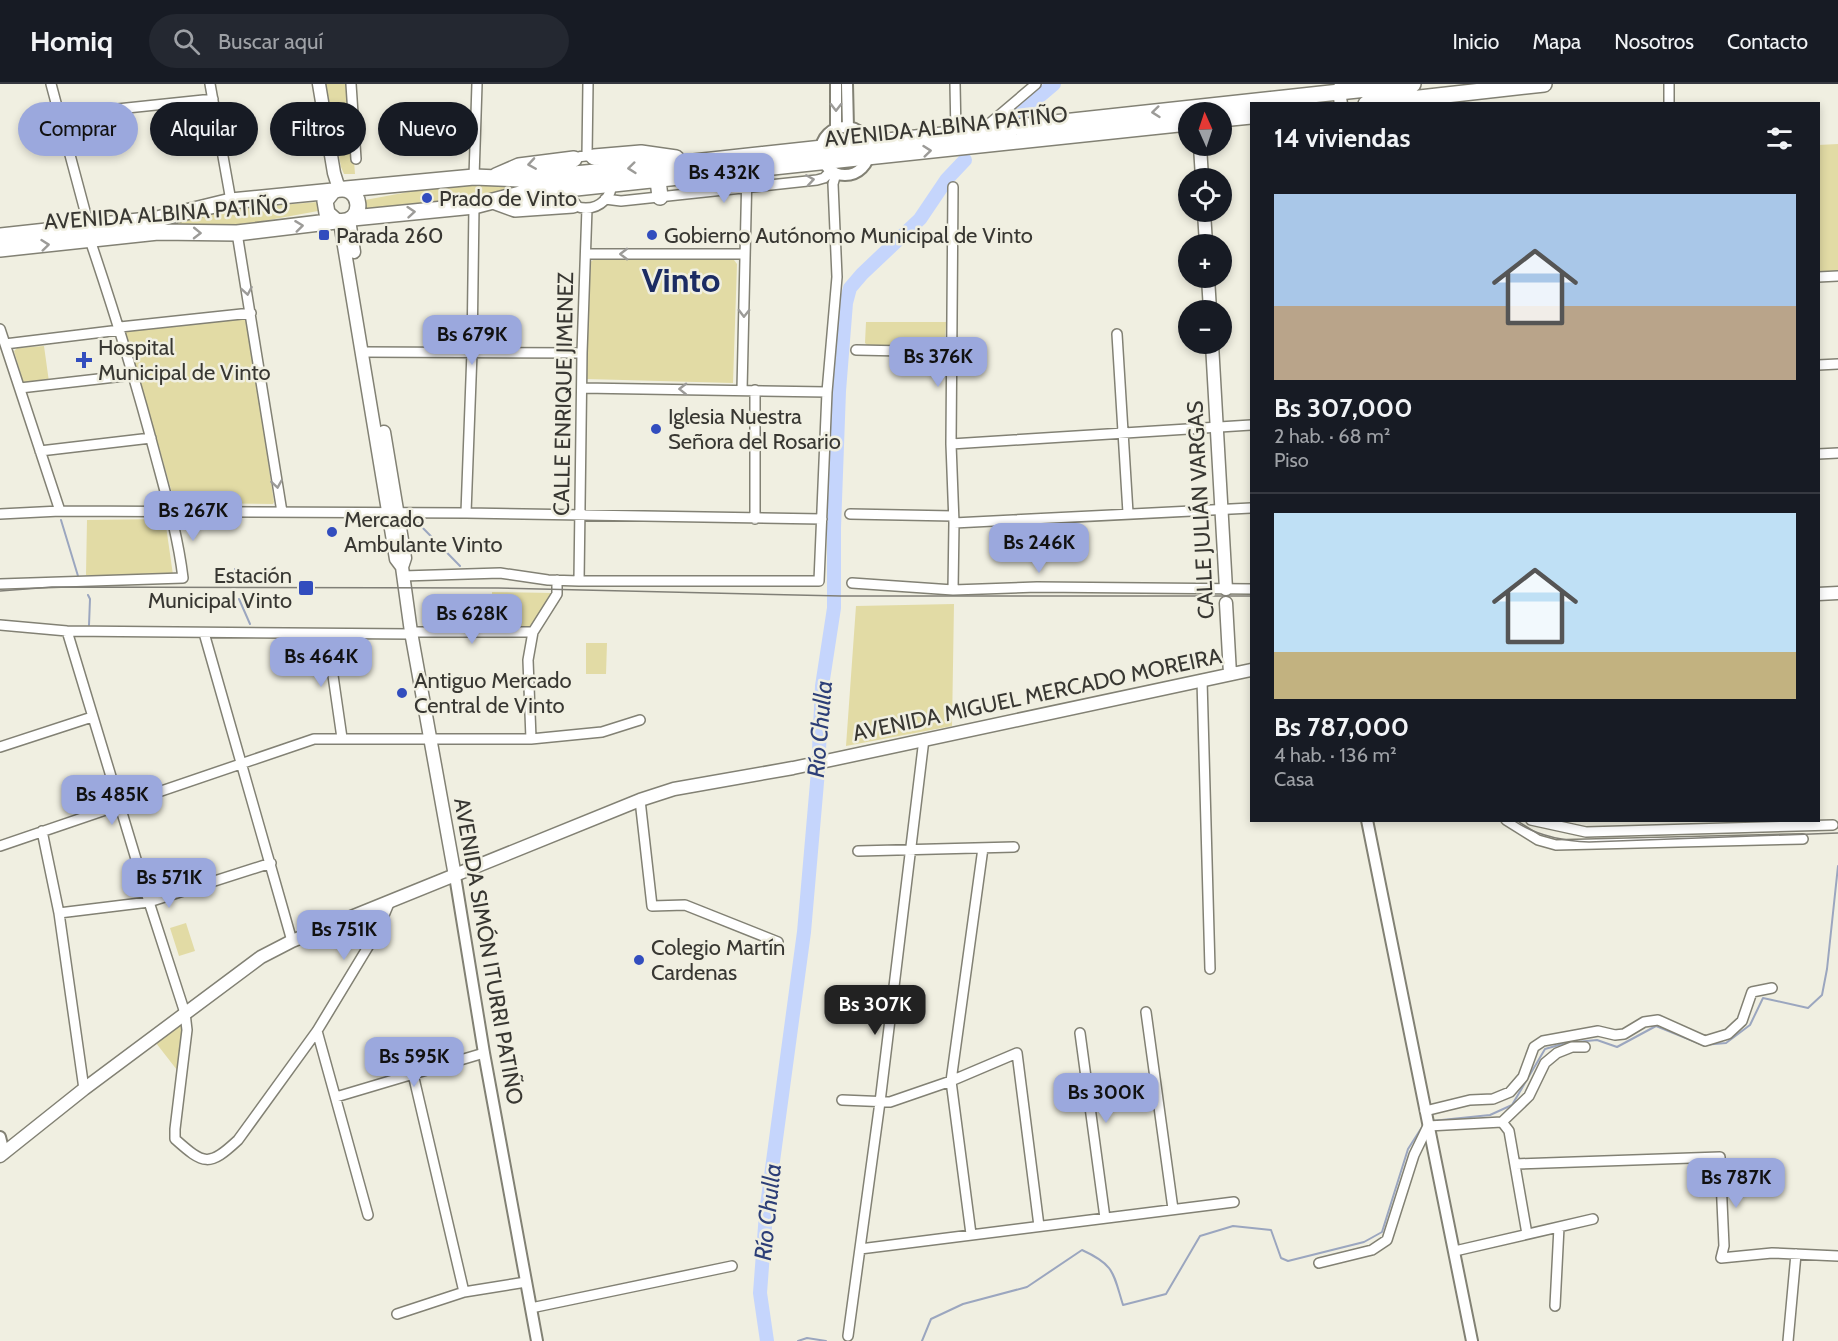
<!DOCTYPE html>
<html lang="es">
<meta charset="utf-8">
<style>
body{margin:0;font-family:Cabin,sans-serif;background:#242831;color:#f1f3f6;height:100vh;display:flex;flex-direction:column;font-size:22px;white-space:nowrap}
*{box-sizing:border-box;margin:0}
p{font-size:20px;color:#9ea1a6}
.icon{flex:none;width:33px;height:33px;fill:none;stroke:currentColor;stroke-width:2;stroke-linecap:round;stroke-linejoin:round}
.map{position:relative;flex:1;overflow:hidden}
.drawer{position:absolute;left:1250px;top:18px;width:570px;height:720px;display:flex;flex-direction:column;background:#171b24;border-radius:0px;box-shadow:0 3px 9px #0003}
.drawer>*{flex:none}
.top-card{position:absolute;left:18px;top:18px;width:570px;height:54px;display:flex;gap:12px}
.needle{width:39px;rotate:357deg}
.buttons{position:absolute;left:1178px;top:18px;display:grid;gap:12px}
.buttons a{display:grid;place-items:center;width:54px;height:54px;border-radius:50%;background:#171b24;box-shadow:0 3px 9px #0003;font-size:30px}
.price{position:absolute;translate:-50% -51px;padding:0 14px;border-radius:12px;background:#9ba8dd;color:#111;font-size:20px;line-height:39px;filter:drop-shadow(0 2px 3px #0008)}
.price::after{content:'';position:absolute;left:50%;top:36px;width:18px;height:14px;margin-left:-9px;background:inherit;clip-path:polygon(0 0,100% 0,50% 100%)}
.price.on{background:#222;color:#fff}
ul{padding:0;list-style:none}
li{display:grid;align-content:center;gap:12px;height:318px;padding:0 24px}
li+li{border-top:2px solid #363941}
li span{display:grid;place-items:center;height:186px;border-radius:0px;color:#555}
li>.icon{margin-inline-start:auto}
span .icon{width:108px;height:108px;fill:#fffc;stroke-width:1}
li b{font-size:26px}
h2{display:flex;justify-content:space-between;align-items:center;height:72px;padding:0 24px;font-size:26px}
.chip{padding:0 21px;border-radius:27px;background:#171b24;box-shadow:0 3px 9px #0003;font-size:21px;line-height:54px}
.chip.on{background:#9ba8dd;color:#111}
header{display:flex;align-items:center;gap:36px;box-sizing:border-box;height:84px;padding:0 30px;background:#171b24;border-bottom:2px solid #363941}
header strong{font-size:28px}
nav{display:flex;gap:33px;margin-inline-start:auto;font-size:21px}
.search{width:420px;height:54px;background:#242831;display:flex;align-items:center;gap:15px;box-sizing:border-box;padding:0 21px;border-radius:33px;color:#9ea1a6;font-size:22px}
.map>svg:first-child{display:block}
</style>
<header>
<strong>Homiq</strong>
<div class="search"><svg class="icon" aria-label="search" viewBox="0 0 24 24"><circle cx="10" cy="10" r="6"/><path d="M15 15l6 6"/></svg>Buscar aquí</div>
<nav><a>Inicio</a><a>Mapa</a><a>Nosotros</a><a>Contacto</a></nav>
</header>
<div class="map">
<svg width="1838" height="1257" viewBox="0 0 1838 1257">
<rect width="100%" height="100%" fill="#f0efe1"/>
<path fill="#e2dba5" d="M 326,0 L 348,0 L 355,90 L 344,90 L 341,83 Z
M 1838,60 L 1838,189 L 1818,190 L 1818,61 Z
M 466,101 L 523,102 L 467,116 L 365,126 L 365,116 L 419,106 Z
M 317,118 L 318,127 L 258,138 L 214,143 L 158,142 L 233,125 Z
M 593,176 L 734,176 L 737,180 L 733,299 L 586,295 L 589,179 Z
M 247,234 L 274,418 L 273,420 L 175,419 L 125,246 Z
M 866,238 L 946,238 L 945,259 L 942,261 L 868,262 L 865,259 Z
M 44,262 L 49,298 L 24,301 L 14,267 L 17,264 Z
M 165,435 L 173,491 L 86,491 L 87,436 Z
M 492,508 L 554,509 L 530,542 L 502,543 L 492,516 Z
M 954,520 L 952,642 L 846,662 L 856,522 Z
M 586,559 L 607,559 L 606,590 L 586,590 Z
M 186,839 L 195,867 L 179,872 L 170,844 Z
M 181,941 L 182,944 L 177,986 L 156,959 Z"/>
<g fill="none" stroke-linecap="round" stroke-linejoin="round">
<path stroke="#9ba6bf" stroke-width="2" d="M 61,436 L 78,492
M 418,439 L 460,482
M 235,490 L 235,485
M 88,511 L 90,515 L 89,541
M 239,515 L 250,540
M 1432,1037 L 1490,1031 L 1512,1021 L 1545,965 L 1566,959 L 1597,956 L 1617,963 L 1656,942 L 1703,961 L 1726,959 L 1750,941 L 1763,914 L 1808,924 L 1822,911 L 1827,885 L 1838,782
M 798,1257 L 807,1254 L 826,1257
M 922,1257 L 931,1235 L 963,1220 L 1027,1203 L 1082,1166 C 1115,1181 1113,1189 1123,1221 L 1166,1210 L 1200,1152 L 1233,1142 L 1271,1146 L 1281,1174 L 1288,1177 L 1364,1158 L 1382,1148 L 1408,1065 L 1424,1040"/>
<path stroke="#c5d5fc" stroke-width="14" d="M 1021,28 L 1054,0
M 767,1257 L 760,1209 L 766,1129 L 804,848 L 818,687 L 822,602 L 834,524 L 834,444 L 839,307 L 846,219 L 850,204 L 862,190 L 920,135 L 947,95 L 965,76"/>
<defs>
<path id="minor" d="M 51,0 L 89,142
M 210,0 L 231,117
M 351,0 L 356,75
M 955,0 L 956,50
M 1669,0 L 1669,20
M 60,31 L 213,15
M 983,45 L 1036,0
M 587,72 L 588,0
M560 98a26 26 0 1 1 52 0a26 26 0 1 1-52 0Z
M 474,93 L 477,0
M 605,115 L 621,117 L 817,96 L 824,94 L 831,87
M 237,149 L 282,428
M 586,170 L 745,170
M 1818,193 L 1838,192
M 120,243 L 251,229
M 0,245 L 60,427
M 1117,250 L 1128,429
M 5,260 L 120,246
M 856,266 L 952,268
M 363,268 L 582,269
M 1818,281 L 1838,280
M 20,304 L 133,291
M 582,304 L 827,308
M 742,306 L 747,86
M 755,306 L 755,435
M 951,360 L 1251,341
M 40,367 L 151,354
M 1818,370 L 1838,369
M 466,429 L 472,268 L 474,122
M 0,430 L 60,427 L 466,429 L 822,435
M 850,430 L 953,432
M 954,439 L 1251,424
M 403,492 L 500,489 L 548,496 L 579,497 L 819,497 L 827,308 L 837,193 L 833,100 L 836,89
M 579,497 L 582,269 L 587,124
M 852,499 L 953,506 L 1037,503 L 1251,505
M 0,500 L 183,494 C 178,452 166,411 155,370 C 136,298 114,227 90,156
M 953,506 L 954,439 L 951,360 L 953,103
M 0,541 L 67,547 L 411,550
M 67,547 L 149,818 L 185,929 L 187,946 L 175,1045 L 175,1055 C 204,1081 209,1083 238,1056 L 317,947 L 377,848 L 390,817
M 411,548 L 533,548
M 204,549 L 292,857
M 327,550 L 342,654
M 1202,596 L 1210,885
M 531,655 L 528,576 L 533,548 L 557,510 L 557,496
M 0,663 L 92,633
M 640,716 L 652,822 L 685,821 L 778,858
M 1506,736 L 1538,756 L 1556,761 L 1803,755
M 1531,736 L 1586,748 L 1833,741
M 42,747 L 59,829 L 84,1005
M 0,762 L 314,655 L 531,655 L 602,648 L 640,636
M 858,767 L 1014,763
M 59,829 L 149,818 L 271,779
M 1146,928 L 1173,1125
M 317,947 L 368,1131
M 1080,949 L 1105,1134
M 413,990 L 464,1208
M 336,1013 L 484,969
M 842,1016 L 890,1018 L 951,997 L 1017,969 L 1039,1142
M 1425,1027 L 1470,1016 L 1493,1015 L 1510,1008 L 1523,993 L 1534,963 L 1543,957 L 1598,947 L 1615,951 L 1624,950 L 1644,938 L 1658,936 L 1705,957 L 1728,950 L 1742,937 L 1752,908 L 1772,904
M 1502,1038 L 1529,1012 L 1545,979 L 1557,969 L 1572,963 L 1585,963
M 1515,1080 L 1720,1073 L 1724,1162 L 1721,1174 L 1772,1169 L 1838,1172
M 971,1150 L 951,997 L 983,764
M 860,1165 L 1234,1118
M 1455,1167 L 1593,1135
M 1319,1179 L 1372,1166 L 1387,1156 L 1414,1071 L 1428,1042 L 1502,1038 L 1509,1047 L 1527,1150
M 1555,1222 L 1559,1143
M 531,1224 L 732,1182
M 397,1230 L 464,1208 L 526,1198
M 848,1252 L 880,1018 L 924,655
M 1788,1257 L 1796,1170"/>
<path id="tertiary" d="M 836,0 L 836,46
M 847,0 L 848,44
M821 67a24 24 0 1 1 48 0a24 24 0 1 1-48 0Z
M 1367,736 L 1472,1257
M 455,792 L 484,969 L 537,1257
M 0,1053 L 4,1069"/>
<path id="secondary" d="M 319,0 L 334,89 L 339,105
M 1341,20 L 1339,8 L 1341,0
M 1200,62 L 1202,94
M 1204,128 L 1206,160
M 349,136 L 354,168
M 340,138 L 396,475 L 402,483 L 411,548 L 455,792
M 1208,194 L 1210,226
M 1212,260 L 1226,505
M 384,348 L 405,474 L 402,483
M 1818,510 L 1838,509
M 1226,519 L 1230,590
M 0,1072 L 84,1005 L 261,873 L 292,857 L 640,716 L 674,705 L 793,684 L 1251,586"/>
<path id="trunk" d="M 1366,20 L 1544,0
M 1221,35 L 1251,32
M 594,73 L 641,69 L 676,74
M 496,92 L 519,82 L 574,75
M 658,96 L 660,113
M 346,105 L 474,93 L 519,95 L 629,85 L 1413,0
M 493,117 L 515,125 L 573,121
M 353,134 L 474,122 L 520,110 L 1188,39
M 0,152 L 157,135 L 231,117 L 333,107
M 0,165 L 158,148 L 237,149 L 336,137 C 368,143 363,95 333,107 L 325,117 L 327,129 L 336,137"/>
</defs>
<use href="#minor" stroke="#828174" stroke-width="12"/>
<use href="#tertiary" stroke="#828174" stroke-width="14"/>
<use href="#secondary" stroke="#828174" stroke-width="15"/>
<use href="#trunk" stroke="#828174" stroke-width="18"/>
<use href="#minor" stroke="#fff" stroke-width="9"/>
<use href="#tertiary" stroke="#fff" stroke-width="10"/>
<use href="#secondary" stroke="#fff" stroke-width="12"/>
<use href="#trunk" stroke="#fff" stroke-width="15"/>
<path stroke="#807f77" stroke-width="1.5" d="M 0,507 L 52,503 L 498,504 L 841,512 L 1251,512
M 1513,736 C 1536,752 1562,757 1589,758 L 1838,749"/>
</g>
<defs><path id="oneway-chevron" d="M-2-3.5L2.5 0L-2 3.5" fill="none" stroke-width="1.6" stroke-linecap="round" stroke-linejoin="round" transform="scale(1.5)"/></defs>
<g stroke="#9c9b98">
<use href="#oneway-chevron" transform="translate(836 23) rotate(90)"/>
<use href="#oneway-chevron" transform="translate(1156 28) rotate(174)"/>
<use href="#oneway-chevron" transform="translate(927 67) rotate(-6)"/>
<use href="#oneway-chevron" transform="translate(532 80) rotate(171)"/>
<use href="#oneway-chevron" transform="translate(632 84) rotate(174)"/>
<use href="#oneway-chevron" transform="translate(810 96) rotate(-9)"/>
<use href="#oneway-chevron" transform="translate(411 128) rotate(-5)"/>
<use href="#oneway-chevron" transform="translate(299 142) rotate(-7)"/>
<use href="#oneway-chevron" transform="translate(197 149) rotate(1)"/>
<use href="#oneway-chevron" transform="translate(45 161) rotate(-6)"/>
<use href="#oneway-chevron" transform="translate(624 170) rotate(-180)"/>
<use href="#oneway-chevron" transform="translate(247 207) rotate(80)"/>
<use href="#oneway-chevron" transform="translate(744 229) rotate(91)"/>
<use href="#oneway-chevron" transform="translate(683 305) rotate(-179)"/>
<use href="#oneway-chevron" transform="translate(277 400) rotate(81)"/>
</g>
<g fill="#324dbe" stroke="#f0efe1" stroke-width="2">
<circle cx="427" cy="114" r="6"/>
<rect x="318" y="145" width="12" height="12" rx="3"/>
<circle cx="652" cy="151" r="6"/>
<path d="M81 267h6v6h6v6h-6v6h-6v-6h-6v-6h6z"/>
<circle cx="656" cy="345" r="6"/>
<circle cx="332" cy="448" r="6"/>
<rect x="298" y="496" width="16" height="16" rx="3"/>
<circle cx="402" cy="609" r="6"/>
<circle cx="639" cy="876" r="6"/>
</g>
<g text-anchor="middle" stroke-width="5" stroke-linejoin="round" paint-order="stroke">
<g font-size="22" fill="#383732" stroke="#f0efe1">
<text transform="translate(946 42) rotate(-6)" y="8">AVENIDA ALBINA PATIÑO</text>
<text transform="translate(166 129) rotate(-4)" y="8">AVENIDA ALBINA PATIÑO</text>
<text transform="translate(563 310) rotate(-89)" y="8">CALLE ENRIQUE JIMENEZ</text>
<text transform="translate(1200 426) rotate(-93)" y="8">CALLE JULIÁN VARGAS</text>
<text transform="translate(1037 610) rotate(-12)" y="8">AVENIDA MIGUEL MERCADO MOREIRA</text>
<text transform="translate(489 867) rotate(80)" y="8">AVENIDA SIMÓN ITURRI PATIÑO</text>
</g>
<g font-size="22" fill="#383732" stroke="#f0efe1" text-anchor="start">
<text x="439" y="122">Prado de Vinto</text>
<text x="336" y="159">Parada 260</text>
<text x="664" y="159">Gobierno Autónomo Municipal de Vinto</text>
<text x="98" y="271">Hospital<tspan x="98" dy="25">Municipal de Vinto</tspan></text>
<text x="668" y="340">Iglesia Nuestra<tspan x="668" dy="25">Señora del Rosario</tspan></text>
<text x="344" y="443">Mercado<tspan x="344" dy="25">Ambulante Vinto</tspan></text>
<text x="292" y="499" text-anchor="end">Estación<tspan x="292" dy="25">Municipal Vinto</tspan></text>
<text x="414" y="604">Antiguo Mercado<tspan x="414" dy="25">Central de Vinto</tspan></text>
<text x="651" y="871">Colegio Martín<tspan x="651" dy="25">Cardenas</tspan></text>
</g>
<g font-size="24" font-style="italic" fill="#2c3e77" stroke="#f0efe1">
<text transform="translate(820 645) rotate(-85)" y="8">Río Chulla</text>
<text transform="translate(768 1128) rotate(-84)" y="8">Río Chulla</text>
</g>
<g font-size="34" font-weight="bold" fill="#1b2b62" stroke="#f0efe1">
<text x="681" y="208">Vinto</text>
</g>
</g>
</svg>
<div class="buttons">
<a><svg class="needle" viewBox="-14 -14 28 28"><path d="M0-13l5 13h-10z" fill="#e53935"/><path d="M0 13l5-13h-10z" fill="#9ea1a6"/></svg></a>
<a><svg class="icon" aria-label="locate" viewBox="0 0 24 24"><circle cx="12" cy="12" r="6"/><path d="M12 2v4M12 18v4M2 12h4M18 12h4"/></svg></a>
<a>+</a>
<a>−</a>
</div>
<b class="price" style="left:724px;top:120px">Bs 432K</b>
<b class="price" style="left:472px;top:282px">Bs 679K</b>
<b class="price" style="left:938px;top:304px">Bs 376K</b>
<b class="price" style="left:193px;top:458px">Bs 267K</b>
<b class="price" style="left:1039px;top:490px">Bs 246K</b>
<b class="price" style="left:472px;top:561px">Bs 628K</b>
<b class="price" style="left:321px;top:604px">Bs 464K</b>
<b class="price" style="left:112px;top:742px">Bs 485K</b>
<b class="price" style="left:169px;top:825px">Bs 571K</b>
<b class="price" style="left:344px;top:877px">Bs 751K</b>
<b class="price on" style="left:875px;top:952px">Bs 307K</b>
<b class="price" style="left:414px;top:1004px">Bs 595K</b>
<b class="price" style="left:1106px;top:1040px">Bs 300K</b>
<b class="price" style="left:1736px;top:1125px">Bs 787K</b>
<div class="top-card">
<a class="chip on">Comprar</a>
<a class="chip">Alquilar</a>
<a class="chip">Filtros</a>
<a class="chip">Nuevo</a>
</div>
<section class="drawer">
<h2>14 viviendas<svg class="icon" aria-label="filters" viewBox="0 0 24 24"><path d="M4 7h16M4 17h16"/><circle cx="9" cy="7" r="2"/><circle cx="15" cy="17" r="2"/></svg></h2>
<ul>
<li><span style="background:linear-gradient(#a9c7e8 60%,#b9a48a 0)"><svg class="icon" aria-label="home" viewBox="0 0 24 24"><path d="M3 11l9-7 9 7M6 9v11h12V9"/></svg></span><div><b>Bs 307,000</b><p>2 hab. · 68 m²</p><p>Piso</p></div></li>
<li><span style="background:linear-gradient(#bfe0f5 75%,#c2b280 0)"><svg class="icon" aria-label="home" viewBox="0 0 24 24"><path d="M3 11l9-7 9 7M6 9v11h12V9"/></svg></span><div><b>Bs 787,000</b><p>4 hab. · 136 m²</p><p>Casa</p></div></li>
</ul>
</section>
</div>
